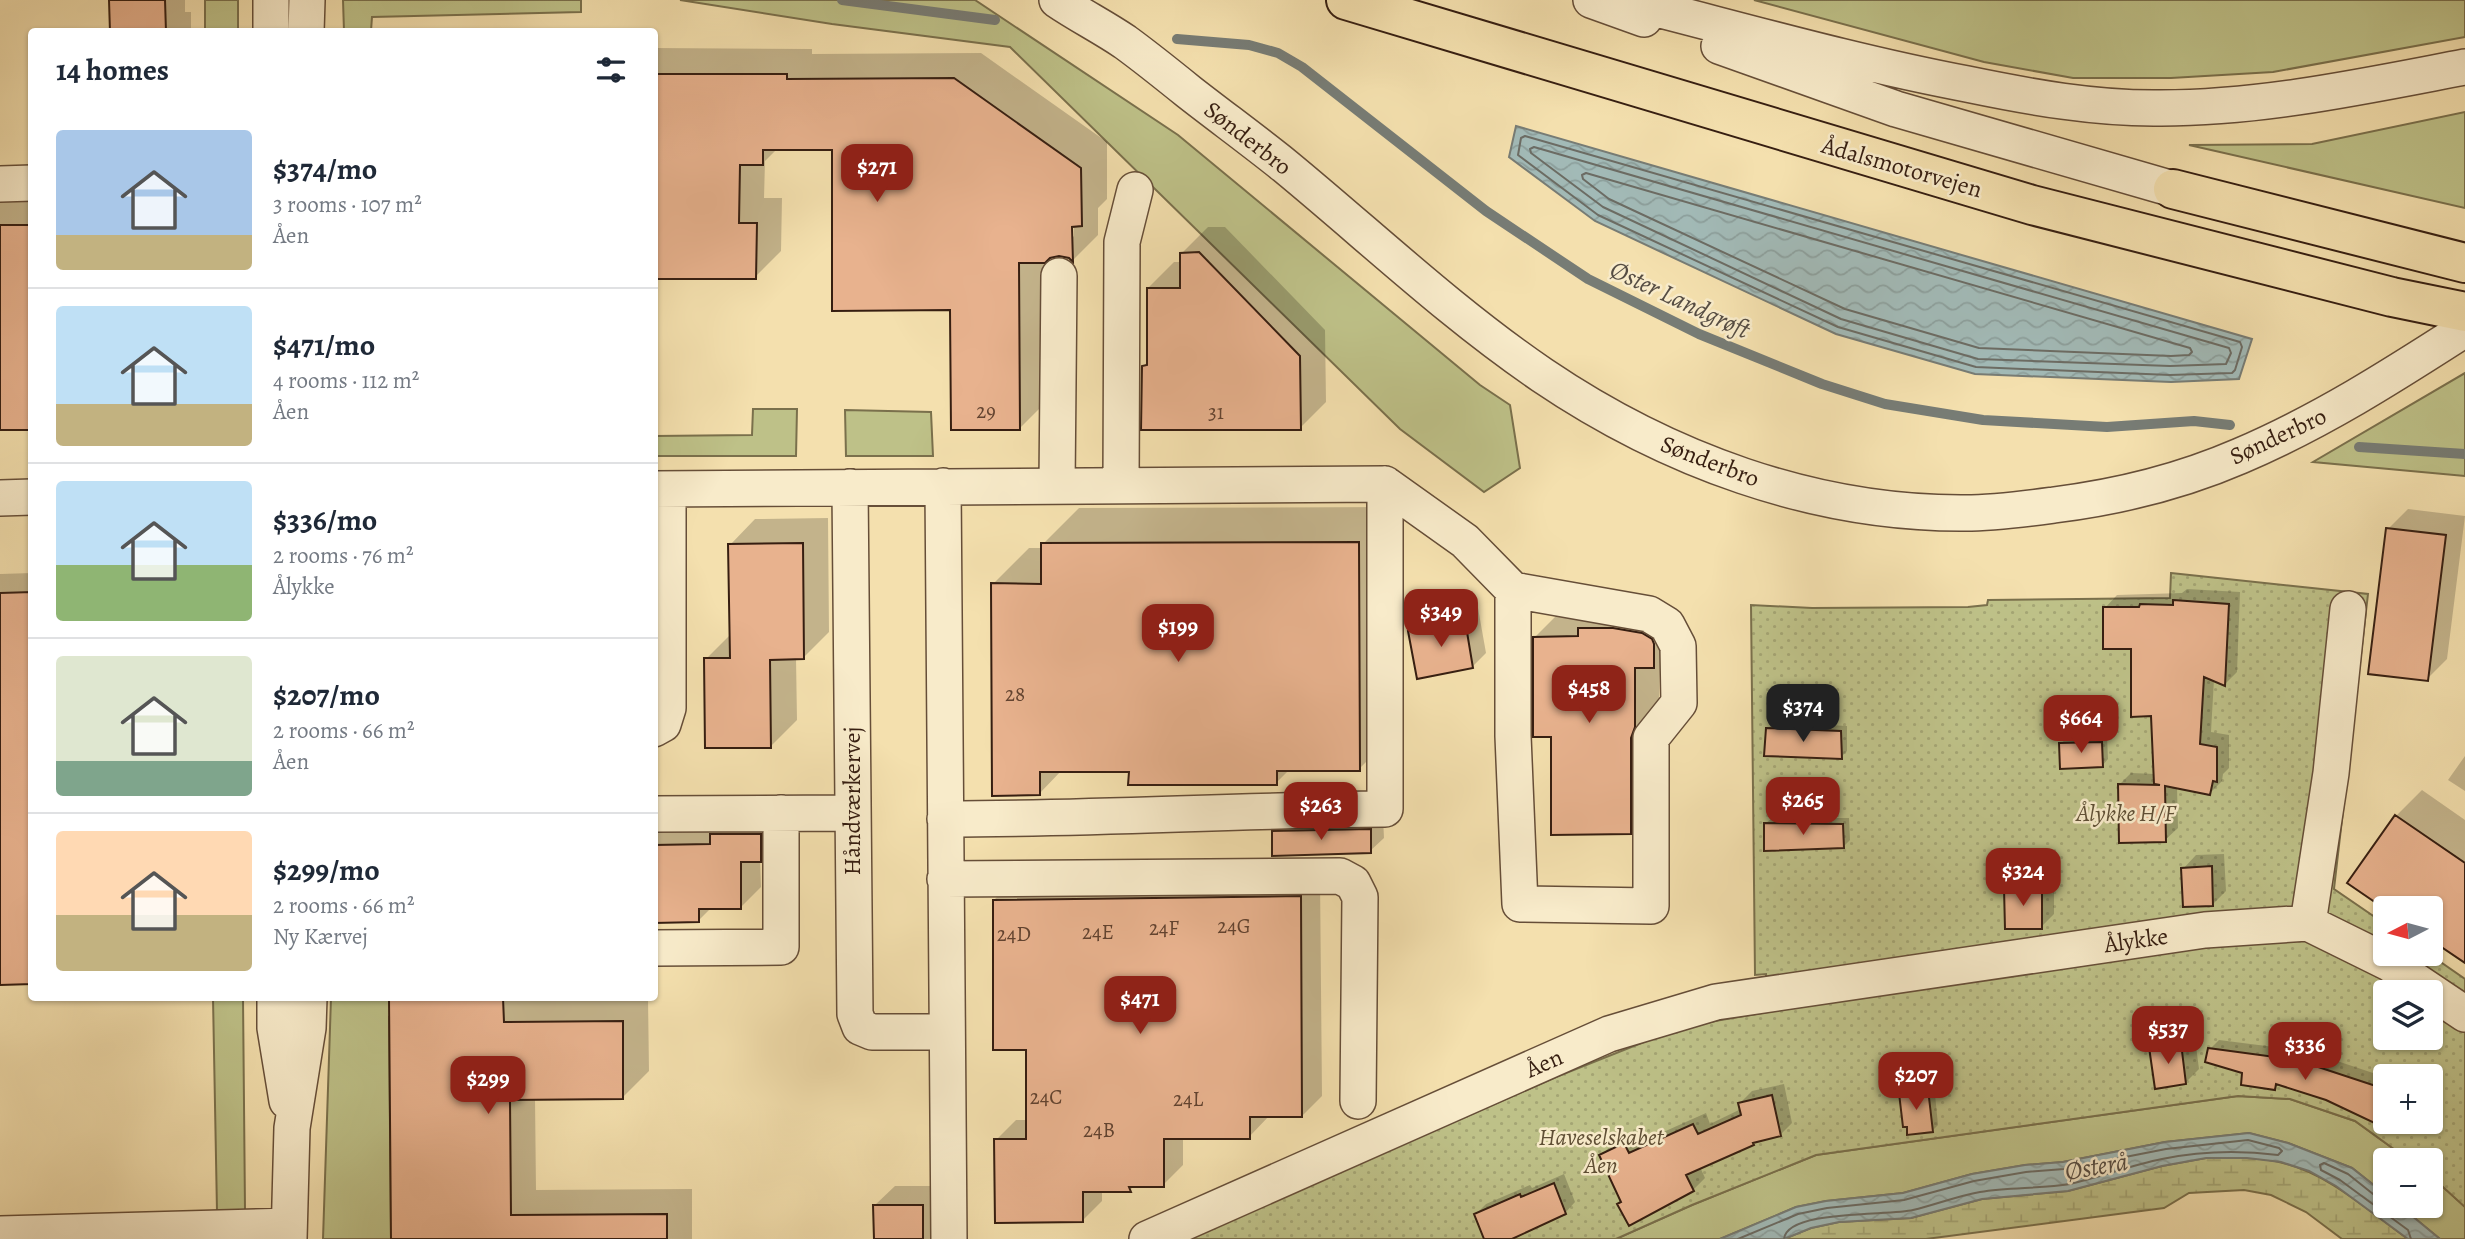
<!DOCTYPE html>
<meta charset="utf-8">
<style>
body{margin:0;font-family:Alegreya,serif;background:#f2f2f3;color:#1f2937;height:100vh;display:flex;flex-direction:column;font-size:26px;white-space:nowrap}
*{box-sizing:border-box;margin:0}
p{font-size:23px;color:#747a83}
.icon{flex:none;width:38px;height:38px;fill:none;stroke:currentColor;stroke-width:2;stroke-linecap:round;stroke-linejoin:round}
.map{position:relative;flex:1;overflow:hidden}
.drawer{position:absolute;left:28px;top:28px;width:630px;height:973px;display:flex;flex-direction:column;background:#fff;border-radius:7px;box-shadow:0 2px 5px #0004}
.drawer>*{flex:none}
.needle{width:46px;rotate:264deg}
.tools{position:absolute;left:2373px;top:896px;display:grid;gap:14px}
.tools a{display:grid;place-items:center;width:70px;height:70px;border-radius:7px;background:#fff;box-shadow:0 2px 5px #0004;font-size:35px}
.price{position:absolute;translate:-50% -60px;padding:0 16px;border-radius:14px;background:#8f2418;color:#fff;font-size:23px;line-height:46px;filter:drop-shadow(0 2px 4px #0008)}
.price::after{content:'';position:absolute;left:50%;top:42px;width:21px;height:16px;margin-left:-10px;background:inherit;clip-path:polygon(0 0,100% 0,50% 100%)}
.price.active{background:#222;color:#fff}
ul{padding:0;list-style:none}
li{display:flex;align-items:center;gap:21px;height:175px;padding:0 28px}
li+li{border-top:2px solid #e0e1e3}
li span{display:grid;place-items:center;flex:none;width:196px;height:140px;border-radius:7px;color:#555}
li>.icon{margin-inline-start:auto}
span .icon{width:84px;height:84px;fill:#fffc;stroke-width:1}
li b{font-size:30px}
h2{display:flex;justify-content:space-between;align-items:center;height:84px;padding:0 28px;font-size:30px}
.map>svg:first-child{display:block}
</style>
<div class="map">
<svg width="2465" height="1239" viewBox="0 0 2465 1239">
<defs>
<pattern id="wetland-marsh" width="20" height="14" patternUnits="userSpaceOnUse" patternTransform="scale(1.75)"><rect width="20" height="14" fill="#bec188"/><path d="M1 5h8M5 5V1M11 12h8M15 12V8" fill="none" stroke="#a4a574"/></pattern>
<pattern id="garden-dots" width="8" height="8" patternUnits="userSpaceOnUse" patternTransform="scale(1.75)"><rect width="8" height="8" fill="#bec188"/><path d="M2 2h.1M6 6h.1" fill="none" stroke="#a4a574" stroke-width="1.8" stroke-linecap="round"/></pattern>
<pattern id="water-waves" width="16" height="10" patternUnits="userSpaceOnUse" patternTransform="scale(1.75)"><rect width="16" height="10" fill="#a2bab7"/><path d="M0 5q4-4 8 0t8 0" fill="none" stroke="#8c9f9c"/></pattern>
</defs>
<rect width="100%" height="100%" fill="#f4e0ae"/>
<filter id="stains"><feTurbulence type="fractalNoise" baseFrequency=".00286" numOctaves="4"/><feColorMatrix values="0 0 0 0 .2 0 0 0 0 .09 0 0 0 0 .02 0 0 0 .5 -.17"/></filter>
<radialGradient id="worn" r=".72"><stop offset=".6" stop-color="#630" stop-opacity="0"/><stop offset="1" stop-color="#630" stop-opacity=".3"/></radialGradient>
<path fill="#bec188" stroke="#7a704c" stroke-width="2" d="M 205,0 L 238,0 L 238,31 L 205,31 Z
M 343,0 L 581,0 L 581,12 L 372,17 L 371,31 L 344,31 Z
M 680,0 L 975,0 L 1178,135 L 1480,385 L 1510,405 L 1520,468 L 1484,492 L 1400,429 L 1010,47 L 832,24 Z
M 1754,0 L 2465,0 L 2465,37 L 2273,72 L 2171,78 L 2073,78 L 1984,62 Z
M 2465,112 L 2465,208 L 2189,145 L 2312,144 Z
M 2465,373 L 2465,476 L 2313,462 Z
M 753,409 L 797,409 L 796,456 L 655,456 L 655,436 L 752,435 Z
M 845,410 L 931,412 L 933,456 L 846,456 Z
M 213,998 L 243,998 L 245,1210 L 217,1211 Z
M 331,998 L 392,998 L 392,1016 L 389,1017 L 391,1239 L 323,1239 Z
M 2238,1096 L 2290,1099 L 2355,1121 L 2409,1160 L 2385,1160 L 2385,1194 L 2352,1168 L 2288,1143 L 2249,1133 L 2165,1142 L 2063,1162 L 2025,1165 L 1972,1174 L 1903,1193 L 1826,1201 L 1796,1207 L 1720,1239 L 1616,1239 L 1692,1205 L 1816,1155 Z
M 2431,1176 L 2465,1207 L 2465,1239 L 2440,1239 L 2400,1206 L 2431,1206 Z"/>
<path fill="url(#wetland-marsh)" stroke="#7a704c" stroke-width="2" d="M 2206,1158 C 2232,1158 2258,1156 2283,1163 C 2331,1175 2368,1211 2408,1239 L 2342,1239 L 2306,1212 L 2271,1195 L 2244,1190 L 2189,1193 L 2164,1208 L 1926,1239 L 1784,1239 L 1811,1228 L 1839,1222 L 1911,1218 L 1982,1199 L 2068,1191 L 2162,1166 Z"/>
<path fill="url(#garden-dots)" stroke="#7a704c" stroke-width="2" fill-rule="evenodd" d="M 2171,573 L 2368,594 L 2334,889 L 2385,924 L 2385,954 L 2429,954 L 2465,979 L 2465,1207 L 2431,1176 L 2431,1160 L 2409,1160 L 2355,1121 L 2290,1099 L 2238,1096 L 1816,1155 L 1692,1205 L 1616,1239 L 1186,1239 L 1411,1139 L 1424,1135 L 1556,1077 L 1669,1032 L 1715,1021 L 1798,1007 L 1766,983 L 1766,974 L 1755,975 L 1751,605 L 1812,608 L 1968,607 L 1987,605 L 1988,600 L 2170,598 ZM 2385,992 L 2431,992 L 2431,1038 L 2385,1038 ZM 2385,1076 L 2431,1076 L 2431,1122 L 2385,1122 Z"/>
<path fill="url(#water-waves)" stroke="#777c75" stroke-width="2" d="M 1516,126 L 2252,339 L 2239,379 L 2171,382 L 1975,374 L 1836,334 L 1595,221 L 1509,157 Z
M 2249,1133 L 2288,1143 L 2352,1168 L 2385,1194 L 2385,1206 L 2400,1206 L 2440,1239 L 2408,1239 L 2336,1186 L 2309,1171 L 2281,1162 L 2247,1158 L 2206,1158 L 2162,1166 L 2068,1191 L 1982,1199 L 1911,1218 L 1839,1222 L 1811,1228 L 1784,1239 L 1720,1239 L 1796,1207 L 1826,1201 L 1903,1193 L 1972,1174 L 2025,1165 L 2063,1162 L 2165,1142 Z"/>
<path fill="#0003" fill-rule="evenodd" d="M 110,0 L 185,0 L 185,12 L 191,12 L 191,32 L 110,32 Z
M 654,48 L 812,49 L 812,54 L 981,53 L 1107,142 L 1107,199 L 1098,208 L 1098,235 L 1073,260 L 1058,254 L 1044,261 L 1046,402 L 1020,428 L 952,309 L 833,149 L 778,148 L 765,161 L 764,198 L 782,198 L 781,251 L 755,277 L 654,277 ZM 1070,218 L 1074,218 L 1074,236 L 1071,239 Z
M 0,200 L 32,200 L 32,428 L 0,428 Z
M 1208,227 L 1225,227 L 1325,330 L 1326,402 L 1300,428 L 1143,366 L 1149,361 L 1148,288 L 1174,262 L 1182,262 L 1182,253 Z
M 1394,507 L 1395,733 L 1359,769 L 1290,769 L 1276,783 L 1130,770 L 1062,770 L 1039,794 L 993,584 L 1029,548 L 1043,548 L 1043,544 L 1079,508 Z
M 2408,509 L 2465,516 L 2447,659 L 2427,679 L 2388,529 Z
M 828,518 L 829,632 L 803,658 L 796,658 L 797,720 L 771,746 L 706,659 L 731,634 L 730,545 L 755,519 Z
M 32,573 L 32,982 L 0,983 L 0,574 Z
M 2187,589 L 2240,592 L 2237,672 L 2225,684 L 2214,679 L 2211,732 L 2229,735 L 2229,768 L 2223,774 L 2222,781 L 2210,793 L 2177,787 L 2178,828 L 2165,840 L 2119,785 L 2131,773 L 2155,774 L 2152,714 L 2132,647 L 2105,608 L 2117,595 L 2182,593 Z
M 1640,603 L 1679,640 L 1660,660 L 1656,807 L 1630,832 L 1552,735 L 1535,637 L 1561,611 Z
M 1478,608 L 1486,653 L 1473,666 L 1410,631 L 1423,618 Z
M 1774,722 L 1847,726 L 1847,751 L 1841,757 L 1768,729 Z
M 2107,736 L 2108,759 L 2102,766 L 2061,744 L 2067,737 Z
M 2465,756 L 2465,791 L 2448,780 Z
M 2422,790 L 2465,820 L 2465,961 L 2431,938 L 2431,908 L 2387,908 L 2349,883 L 2396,816 Z
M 780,814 L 780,840 L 760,860 L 761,887 L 741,907 L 711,908 L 698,921 L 654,921 L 654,826 Z
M 1383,817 L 1384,838 L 1370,851 L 1273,832 L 1287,819 Z
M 1772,818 L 1849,818 L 1850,840 L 1844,846 L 1765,824 Z
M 2224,854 L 2226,891 L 2213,904 L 2183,869 L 2196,855 Z
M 2019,876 L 2054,876 L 2054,914 L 2041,927 L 2006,889 Z
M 1320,877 L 1322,1096 L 1302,1116 L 1269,1116 L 1249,1137 L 1183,1138 L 1183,1165 L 1163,1185 L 1135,1185 L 1130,1190 L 1102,1190 L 1102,1201 L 1082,1221 L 996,1140 L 1016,1120 L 1028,1120 L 1027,1048 L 994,900 L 1014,880 Z
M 390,998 L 648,998 L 649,1071 L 623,1097 L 535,1098 L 536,1190 L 692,1189 L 692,1239 L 392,1239 Z
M 2194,1031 L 2199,1069 L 2185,1083 L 2151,1048 L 2164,1035 Z
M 2219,1040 L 2307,1051 L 2385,1077 L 2385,1122 L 2394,1122 L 2386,1129 L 2375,1121 L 2326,1098 L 2280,1083 L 2275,1088 L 2244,1072 L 2210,1049 Z
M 1784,1084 L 1792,1123 L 1780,1135 L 1757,1140 L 1753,1144 L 1700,1167 L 1705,1178 L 1693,1190 L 1623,1200 L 1601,1156 L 1613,1143 L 1636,1132 L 1641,1142 L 1706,1113 L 1710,1124 L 1741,1109 L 1740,1103 L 1752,1091 Z
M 1934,1084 L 1938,1125 L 1932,1131 L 1901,1093 L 1907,1087 Z
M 1564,1174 L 1575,1202 L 1565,1213 L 1508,1239 L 1486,1239 L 1476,1214 L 1486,1204 L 1530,1185 L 1532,1188 Z
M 895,1186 L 942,1186 L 943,1239 L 875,1239 L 875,1205 Z"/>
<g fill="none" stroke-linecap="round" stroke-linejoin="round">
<path stroke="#6c6c64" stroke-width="2" d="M 1525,136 L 2240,342 L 2242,347 L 2235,370 L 2232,373 L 2170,375 L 1976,367 L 1838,327 L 1598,215 L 1518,155 L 1521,138 Z
M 1534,147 L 2229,348 L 2231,353 L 2226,364 L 2170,366 L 1978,359 L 1841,319 L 1603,207 L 1531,153 L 1530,149 Z
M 1586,173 L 2190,348 L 2192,352 L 2189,355 L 2171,356 L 1979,348 L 1845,309 L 1609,199 L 1583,179 L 1582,175 Z
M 2385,1199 L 2378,1198 L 2348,1174 L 2324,1163 L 2320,1165 L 2321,1170 L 2340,1180 L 2408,1230 L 2411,1239
M 1738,1239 L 1798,1214 L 1827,1208 L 1904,1200 L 1974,1181 L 2026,1172 L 2064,1169 L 2166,1149 L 2248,1140 L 2279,1148 L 2282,1151 L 2278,1155 C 2238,1150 2201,1151 2162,1159 C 2131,1165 2101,1177 2070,1184 C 2040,1189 2009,1187 1980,1192 C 1957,1196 1935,1205 1913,1210 C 1890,1216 1787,1209 1784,1239"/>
<path stroke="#777c75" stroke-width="10" d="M 842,0 L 995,20
M 1177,39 L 1249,45 L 1278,53 L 1302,67 L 1486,211 L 1588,279 L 1699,334 L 1822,384 L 1885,404 L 1983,420 L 2107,427 L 2194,421 L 2230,425
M 2359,447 L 2465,454"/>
</g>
<path fill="#e8b28e" stroke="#361e11" stroke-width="2" d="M 109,0 L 165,0 L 166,32 L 110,32 Z
M 654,74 L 787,74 L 787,79 L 954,78 L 1081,168 L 1082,226 L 1072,227 L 1073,262 L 1069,258 L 1059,256 L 1050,258 L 1045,263 L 1019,263 L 1020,430 L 951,430 L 950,310 L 832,311 L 832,150 L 763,150 L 763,165 L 740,165 L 739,223 L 757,223 L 756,279 L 654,279 Z
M 0,225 L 32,225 L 32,430 L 0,430 Z
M 1199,252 L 1300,356 L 1301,430 L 1141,430 L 1142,366 L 1147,365 L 1147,288 L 1180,288 L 1180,253 Z
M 2386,528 L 2446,535 L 2428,681 L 2368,674 Z
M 1359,542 L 1360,771 L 1277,771 L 1277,785 L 1128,785 L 1129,772 L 1040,772 L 1040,795 L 992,796 L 991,583 L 1041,584 L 1041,543 Z
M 803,543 L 804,659 L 770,660 L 771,748 L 705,748 L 704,658 L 730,658 L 728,544 Z
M 32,592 L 32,984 L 0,985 L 0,593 Z
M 2173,600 L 2229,604 L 2225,686 L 2204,677 L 2200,744 L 2217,747 L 2217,782 L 2213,781 L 2210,795 L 2165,786 L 2166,842 L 2119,843 L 2118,784 L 2160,785 L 2154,784 L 2151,716 L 2131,717 L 2131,649 L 2103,649 L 2103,607 L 2139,607 L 2140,604 L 2173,605 Z
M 1465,620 L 1473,668 L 1417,679 L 1408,631 Z
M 1578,628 L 1613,628 L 1642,633 L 1652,639 L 1654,644 L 1654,668 L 1635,668 L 1635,727 L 1631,738 L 1631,834 L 1551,835 L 1551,737 L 1533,737 L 1533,637 L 1578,636 Z
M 1766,728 L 1841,731 L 1842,759 L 1764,756 Z
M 2102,742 L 2103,767 L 2060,769 L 2059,743 Z
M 2395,815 L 2465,863 L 2465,963 L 2431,940 L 2431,908 L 2385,909 L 2347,883 Z
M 1764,823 L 1843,824 L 1844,848 L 1764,851 Z
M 1371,829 L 1371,853 L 1272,856 L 1272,831 Z
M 710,834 L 761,834 L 761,862 L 741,862 L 741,909 L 699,909 L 699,922 L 654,923 L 654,845 L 710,844 Z
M 2212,866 L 2213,906 L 2183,907 L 2181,868 Z
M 2004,888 L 2042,888 L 2042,929 L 2005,929 Z
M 1301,896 L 1302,1117 L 1250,1117 L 1250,1139 L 1164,1139 L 1164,1187 L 1129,1187 L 1131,1192 L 1083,1192 L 1083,1222 L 995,1223 L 994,1139 L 1026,1139 L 1026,1050 L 993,1050 L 993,900 Z
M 389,998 L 503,998 L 504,1022 L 623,1021 L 623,1099 L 510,1100 L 511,1215 L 667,1214 L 667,1239 L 391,1239 Z
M 2181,1043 L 2186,1084 L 2155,1089 L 2149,1047 Z
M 2208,1048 L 2297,1060 L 2385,1089 L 2385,1128 L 2326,1100 L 2276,1084 L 2275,1090 L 2241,1085 L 2242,1073 L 2205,1062 Z
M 1928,1089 L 1933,1132 L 1907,1135 L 1907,1127 L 1903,1127 L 1899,1093 Z
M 1772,1095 L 1781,1136 L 1753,1143 L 1754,1145 L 1686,1175 L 1694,1191 L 1629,1226 L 1617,1204 L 1621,1202 L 1599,1155 L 1624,1143 L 1629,1153 L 1693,1124 L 1698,1134 L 1741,1115 L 1738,1103 Z
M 1554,1183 L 1566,1214 L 1512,1239 L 1484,1239 L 1474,1214 L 1520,1194 L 1521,1197 Z
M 873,1205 L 923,1205 L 923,1239 L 874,1239 Z"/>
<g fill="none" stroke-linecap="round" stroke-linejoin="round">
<defs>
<path id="minor" d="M 271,0 L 271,32
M 1057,0 C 1079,15 1103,27 1125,42 C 1147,58 1168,75 1189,92 C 1221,117 1254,141 1285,166 C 1370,236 1451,313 1542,375 C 1666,459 1813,514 1965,513 C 1995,513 2024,509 2054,505 C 2118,497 2180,482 2240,456 C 2320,422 2392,376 2465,329
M 1591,0 L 1644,19
M 1622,0 C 1737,29 1851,62 1967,84 C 2030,97 2096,109 2161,108 C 2263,108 2365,86 2465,67
M 306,32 L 307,0
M 1719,46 L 1896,109 L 2173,189
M 0,184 L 32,183
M 1385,484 L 1465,541 L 1513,590 L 1513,736 L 1520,904 L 1651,906 L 1651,738 L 1679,703 L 1678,646 L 1667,625 L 1649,614 L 1513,590
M 1057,485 L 1059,276
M 943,486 L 949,1239
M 1121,486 L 1122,242 L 1135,190
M 850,487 L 855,1014 L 860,1027 L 872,1032 L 946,1032
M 654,489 L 1385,484
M 0,498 L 32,497
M 654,729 L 663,724 L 668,708 L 668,489
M 654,814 L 853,813
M 945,819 C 1092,819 1238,810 1385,809 L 1385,484
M 945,879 L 1340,876 L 1353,883 L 1360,897 L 1358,1101
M 2308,923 L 2331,773 L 2348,609
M 654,948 L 781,947 L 781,813
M 275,998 L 275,1028 L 287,1101
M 0,1234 L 289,1226
M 289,1239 L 292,1128 L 308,1028 L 309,998
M 1147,1239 L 1609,1034 L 1716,1002 L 2205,930 L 2308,923 L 2389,963 L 2465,1014"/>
<path id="highway" d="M 1346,0 L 2032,205 L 2392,297 L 2465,312
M 2173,189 L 2465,263"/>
</defs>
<use href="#minor" stroke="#664e38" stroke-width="38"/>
<use href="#highway" stroke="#361e11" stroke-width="42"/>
<use href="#minor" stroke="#f8ebca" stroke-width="35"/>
<use href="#highway" stroke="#f4e0ae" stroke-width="38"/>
</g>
<g text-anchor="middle" stroke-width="5" stroke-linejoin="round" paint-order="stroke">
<g font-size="21" fill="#624330">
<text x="986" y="418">29</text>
<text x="1216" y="419">31</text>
<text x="1015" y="701">28</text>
<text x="1234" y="933">24G</text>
<text x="1164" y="935">24F</text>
<text x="1098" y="939">24E</text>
<text x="1014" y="941">24D</text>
<text x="1046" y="1104">24C</text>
<text x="1188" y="1106">24L</text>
<text x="1099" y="1137">24B</text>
</g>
<g font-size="24" fill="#361e11" stroke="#f8ebca">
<text transform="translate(1248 138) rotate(38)" y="8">Sønderbro</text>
<text transform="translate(1902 167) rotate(16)" y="8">Ådalsmotorvejen</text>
<text transform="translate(2278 436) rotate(-25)" y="8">Sønderbro</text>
<text transform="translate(1710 461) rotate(21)" y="8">Sønderbro</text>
<text transform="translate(852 801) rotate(-90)" y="8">Håndværkervej</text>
<text transform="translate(2136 940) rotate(-8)" y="8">Ålykke</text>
<text transform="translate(1544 1063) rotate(-24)" y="8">Åen</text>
</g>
<g font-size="24" font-style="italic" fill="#5f4f35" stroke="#f8ebca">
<text x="2126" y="821">Ålykke H/F</text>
<text x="1601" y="1145">Haveselskabet<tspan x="1601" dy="28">Åen</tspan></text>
</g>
<g font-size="26" font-style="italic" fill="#564d43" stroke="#f8ebca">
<text transform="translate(1680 299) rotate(25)" y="9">Øster Landgrøft</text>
<text transform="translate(2096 1166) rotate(-10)" y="9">Østerå</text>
</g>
</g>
<rect width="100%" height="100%" filter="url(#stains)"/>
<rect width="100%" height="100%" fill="url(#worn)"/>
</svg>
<div class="tools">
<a><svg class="needle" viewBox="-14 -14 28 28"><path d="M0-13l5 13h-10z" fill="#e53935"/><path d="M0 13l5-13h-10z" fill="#747a83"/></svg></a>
<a><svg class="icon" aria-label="layers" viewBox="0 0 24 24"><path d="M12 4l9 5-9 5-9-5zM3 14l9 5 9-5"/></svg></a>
<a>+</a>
<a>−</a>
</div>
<b class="price" style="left:877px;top:204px">$271</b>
<b class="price" style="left:1441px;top:649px">$349</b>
<b class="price" style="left:1178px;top:664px">$199</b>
<b class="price" style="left:1589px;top:725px">$458</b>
<b class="price active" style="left:1803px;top:744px">$374</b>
<b class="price" style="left:2081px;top:755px">$664</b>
<b class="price" style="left:1803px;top:837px">$265</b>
<b class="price" style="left:1321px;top:842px">$263</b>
<b class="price" style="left:2023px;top:908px">$324</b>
<b class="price" style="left:1140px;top:1036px">$471</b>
<b class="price" style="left:2168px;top:1066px">$537</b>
<b class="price" style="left:2305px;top:1082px">$336</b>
<b class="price" style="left:1916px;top:1112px">$207</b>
<b class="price" style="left:488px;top:1116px">$299</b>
<section class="drawer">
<h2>14 homes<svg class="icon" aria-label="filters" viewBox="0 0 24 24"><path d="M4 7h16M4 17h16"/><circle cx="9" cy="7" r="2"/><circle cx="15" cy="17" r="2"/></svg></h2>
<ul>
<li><span style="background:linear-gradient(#a9c7e8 75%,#c2b280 0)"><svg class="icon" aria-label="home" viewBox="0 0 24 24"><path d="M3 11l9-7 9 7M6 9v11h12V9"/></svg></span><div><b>$374/mo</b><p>3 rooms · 107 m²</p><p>Åen</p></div></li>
<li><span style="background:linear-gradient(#bfe0f5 70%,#c2b280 0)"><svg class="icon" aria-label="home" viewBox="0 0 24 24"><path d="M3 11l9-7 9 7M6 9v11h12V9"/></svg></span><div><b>$471/mo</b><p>4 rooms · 112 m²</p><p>Åen</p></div></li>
<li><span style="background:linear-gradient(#bfe0f5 60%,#8fb573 0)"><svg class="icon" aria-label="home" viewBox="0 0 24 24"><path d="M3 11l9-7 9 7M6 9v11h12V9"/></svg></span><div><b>$336/mo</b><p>2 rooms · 76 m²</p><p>Ålykke</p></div></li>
<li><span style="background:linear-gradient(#dfe7d0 75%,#7fa58c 0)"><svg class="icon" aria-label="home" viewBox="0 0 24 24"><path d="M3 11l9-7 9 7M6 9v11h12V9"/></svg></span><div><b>$207/mo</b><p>2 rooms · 66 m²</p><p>Åen</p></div></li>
<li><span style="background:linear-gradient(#ffd9b3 60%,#c2b280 0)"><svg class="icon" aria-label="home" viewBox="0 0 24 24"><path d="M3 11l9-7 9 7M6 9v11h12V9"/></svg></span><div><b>$299/mo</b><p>2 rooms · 66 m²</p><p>Ny Kærvej</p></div></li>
</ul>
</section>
</div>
